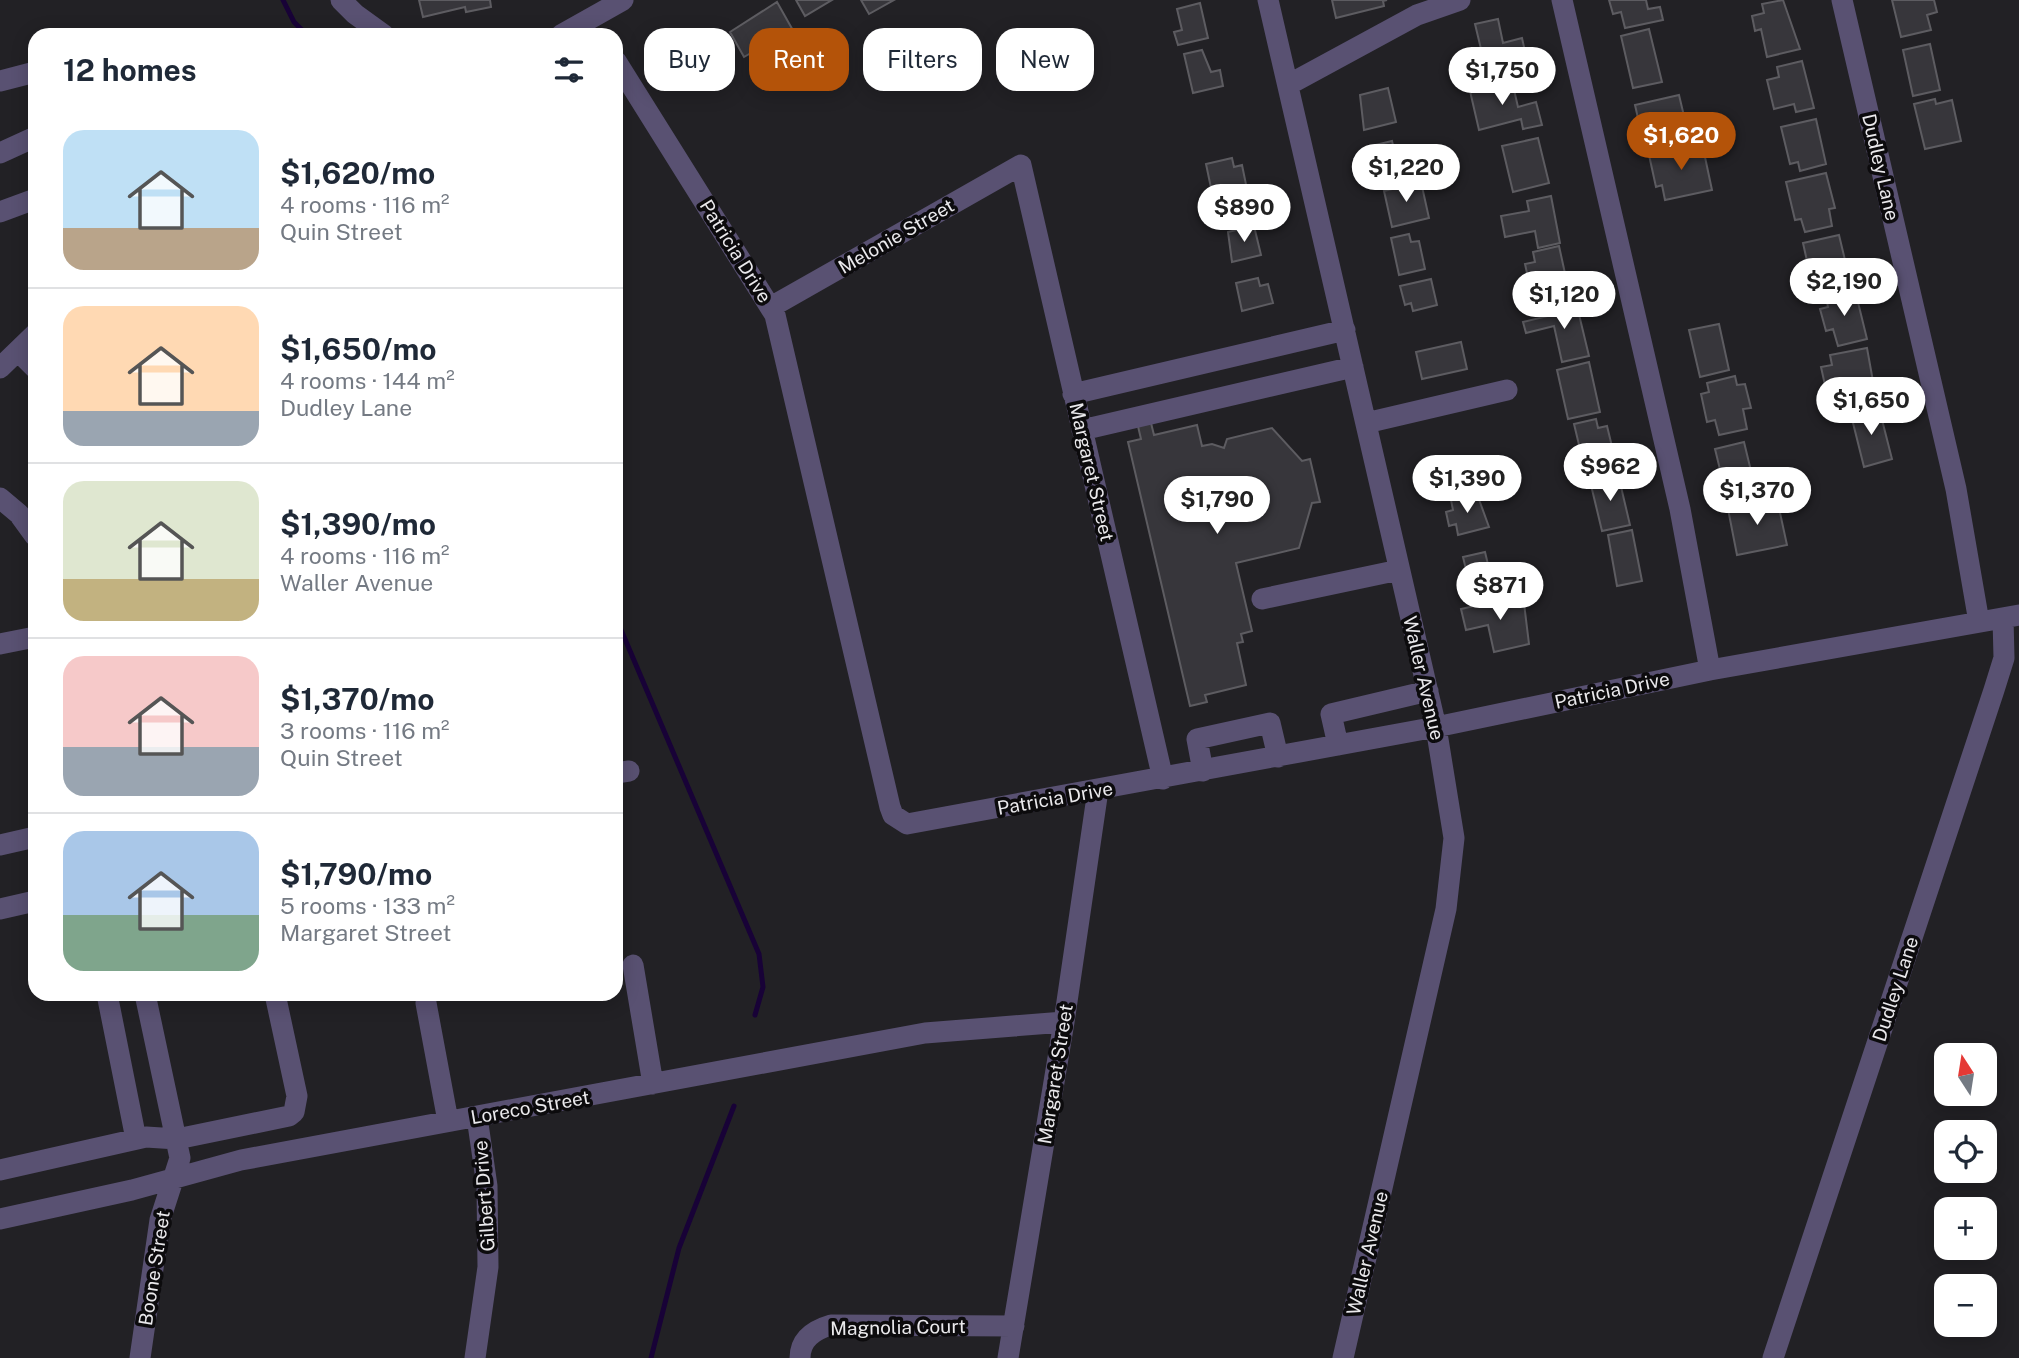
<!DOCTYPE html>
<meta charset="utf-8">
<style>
body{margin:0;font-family:"Public Sans",sans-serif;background:#f2f2f3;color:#1f2937;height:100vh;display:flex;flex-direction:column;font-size:26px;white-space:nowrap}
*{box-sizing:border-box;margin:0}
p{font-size:23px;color:#747a83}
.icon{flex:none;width:38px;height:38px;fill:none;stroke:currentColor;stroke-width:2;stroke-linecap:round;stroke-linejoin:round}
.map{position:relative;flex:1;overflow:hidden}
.side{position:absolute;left:28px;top:28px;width:595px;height:973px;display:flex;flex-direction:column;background:#fff;border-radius:21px;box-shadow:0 4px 18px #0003}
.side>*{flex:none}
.hud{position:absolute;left:644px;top:28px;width:665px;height:63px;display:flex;gap:14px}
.needle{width:46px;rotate:348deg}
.tools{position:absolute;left:1934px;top:1043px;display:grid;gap:14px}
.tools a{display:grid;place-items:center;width:63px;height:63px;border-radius:14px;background:#fff;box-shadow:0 4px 18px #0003;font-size:35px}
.price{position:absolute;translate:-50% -60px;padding:0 16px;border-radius:24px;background:#fff;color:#222;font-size:23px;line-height:46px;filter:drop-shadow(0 2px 4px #0008)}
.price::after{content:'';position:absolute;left:50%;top:42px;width:21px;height:16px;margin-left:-10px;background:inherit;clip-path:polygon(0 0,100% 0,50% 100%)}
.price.current{background:#b45309;color:#fff}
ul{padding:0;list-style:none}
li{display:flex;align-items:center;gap:21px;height:175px;padding:0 35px}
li+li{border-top:2px solid #e0e1e3}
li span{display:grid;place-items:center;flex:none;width:196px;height:140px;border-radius:21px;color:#555}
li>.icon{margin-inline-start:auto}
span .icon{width:84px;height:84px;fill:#fffc;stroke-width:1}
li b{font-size:30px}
h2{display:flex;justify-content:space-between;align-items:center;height:84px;padding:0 35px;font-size:30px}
.pill{padding:0 24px;border-radius:21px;background:#fff;box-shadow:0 4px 18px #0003;font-size:24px;line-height:63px}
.pill.current{background:#b45309;color:#fff}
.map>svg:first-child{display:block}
</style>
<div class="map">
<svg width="2019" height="1358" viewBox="0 0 2019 1358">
<rect width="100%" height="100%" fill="#222125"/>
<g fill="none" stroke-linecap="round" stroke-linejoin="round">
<path stroke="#180237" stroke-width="5" d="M 283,0 L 294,22 L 307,35
M 616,618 L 759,954 L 763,987 L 755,1015
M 651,1358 L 679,1248 L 734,1106"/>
</g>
<path fill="#37363b" stroke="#5d5c61" stroke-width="2" d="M 419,0 L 490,0 L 491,7 L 466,12 L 465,7 L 423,17 Z
M 796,0 L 832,0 L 805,16 Z
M 861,0 L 894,0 L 869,14 Z
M 1332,0 L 1387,0 L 1383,1 L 1384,6 L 1336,18 Z
M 1609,0 L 1646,0 L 1648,9 L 1660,7 L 1663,20 L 1625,28 L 1621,12 L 1613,14 Z
M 1783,0 L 1800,49 L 1767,57 L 1761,29 L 1755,31 L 1752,16 L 1764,13 L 1762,4 Z
M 1892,0 L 1934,0 L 1937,12 L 1927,15 L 1931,30 L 1901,37 Z
M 777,2 L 795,34 L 780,43 L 777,38 L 744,57 L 730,32 Z
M 1200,3 L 1208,38 L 1178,45 L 1174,32 L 1182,30 L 1177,9 Z
M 1498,19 L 1503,43 L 1522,38 L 1528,65 L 1487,74 L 1475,24 Z
M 1649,29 L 1662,82 L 1633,88 L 1621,36 Z
M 713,37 L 729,64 L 696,84 L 694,81 L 680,89 L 667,67 Z
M 1930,44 L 1940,90 L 1913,96 L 1903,50 Z
M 1202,50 L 1211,72 L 1220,70 L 1223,86 L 1193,93 L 1184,54 Z
M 1802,61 L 1814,108 L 1796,112 L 1794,104 L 1774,109 L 1767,80 L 1779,77 L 1777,67 Z
M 1512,81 L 1518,107 L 1536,102 L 1542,125 L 1523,129 L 1521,119 L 1479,130 L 1470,91 Z
M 1388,88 L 1396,122 L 1364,130 L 1360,95 Z
M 1679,95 L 1689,137 L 1661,144 L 1656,123 L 1640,127 L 1635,105 Z
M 1935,99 L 1936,104 L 1952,100 L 1961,141 L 1925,149 L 1914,104 Z
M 1816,119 L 1826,164 L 1800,171 L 1798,162 L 1790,164 L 1781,127 Z
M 1538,138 L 1549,183 L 1513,192 L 1502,146 Z
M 1392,141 L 1400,174 L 1375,180 L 1367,147 Z
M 1702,143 L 1712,190 L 1665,200 L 1662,185 L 1656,187 L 1649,155 Z
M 1232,158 L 1234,167 L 1242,165 L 1249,199 L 1215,207 L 1206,164 Z
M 1826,173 L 1835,208 L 1829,209 L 1832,226 L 1805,232 L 1801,219 L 1795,220 L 1786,182 Z
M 1421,182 L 1429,218 L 1392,227 L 1384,191 Z
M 1551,196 L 1560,243 L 1538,248 L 1535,231 L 1505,237 L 1501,216 L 1529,211 L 1527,201 Z
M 1254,226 L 1261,255 L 1232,262 L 1228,232 Z
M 1409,234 L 1411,242 L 1419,241 L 1425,269 L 1399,275 L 1391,238 Z
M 1839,235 L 1850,281 L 1820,287 L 1818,277 L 1811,279 L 1803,243 Z
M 1559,246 L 1566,278 L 1572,277 L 1577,299 L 1546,306 L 1541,285 L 1530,287 L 1525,264 L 1535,262 L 1533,252 Z
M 1258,278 L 1260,286 L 1268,284 L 1273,303 L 1242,311 L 1236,283 Z
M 1431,279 L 1437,305 L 1413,311 L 1411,303 L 1405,305 L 1400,286 Z
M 1855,290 L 1867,339 L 1838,346 L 1833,329 L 1826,331 L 1820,309 L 1828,307 L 1826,297 Z
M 1576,302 L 1589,356 L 1562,362 L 1554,326 L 1526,333 L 1523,322 L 1552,315 L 1551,308 Z
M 1719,324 L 1729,370 L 1700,377 L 1689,330 Z
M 1461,342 L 1467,369 L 1422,379 L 1416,352 Z
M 1867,348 L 1876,398 L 1845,404 L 1841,382 L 1825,385 L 1821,367 L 1832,365 L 1830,355 Z
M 1589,362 L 1600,412 L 1568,419 L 1557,370 Z
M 1735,376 L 1737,385 L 1745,384 L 1751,408 L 1743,409 L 1747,429 L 1719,435 L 1715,420 L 1707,422 L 1701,394 L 1709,392 L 1707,383 Z
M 1879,408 L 1892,459 L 1864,467 L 1851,415 Z
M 1150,419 L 1154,435 L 1197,425 L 1202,446 L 1212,444 L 1224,448 L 1227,439 L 1272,428 L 1302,461 L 1310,459 L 1320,502 L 1312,503 L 1299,548 L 1236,563 L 1252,631 L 1241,634 L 1243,642 L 1237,643 L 1246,685 L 1205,695 L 1207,702 L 1190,706 L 1128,442 L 1141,439 L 1137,422 Z
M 1596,419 L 1598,428 L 1607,426 L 1617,467 L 1586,474 L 1574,424 Z
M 1744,442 L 1751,471 L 1756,469 L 1760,486 L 1726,494 L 1715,449 Z
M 1618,474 L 1630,525 L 1602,531 L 1590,481 Z
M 1477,494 L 1489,527 L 1458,535 L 1456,524 L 1449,526 L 1446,512 L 1453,510 L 1451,500 Z
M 1777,499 L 1787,545 L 1737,555 L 1728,509 Z
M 1632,530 L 1642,581 L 1617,586 L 1608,535 Z
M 1485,552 L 1493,585 L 1471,590 L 1463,557 Z
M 1523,595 L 1529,644 L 1494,652 L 1488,625 L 1466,630 L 1461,609 Z"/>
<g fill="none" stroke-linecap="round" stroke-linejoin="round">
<path stroke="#595172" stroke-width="21" d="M 341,0 L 355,14 L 384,35
M 1268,0 L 1436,727 L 1454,838 L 1446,909 L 1343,1358
M 1562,0 L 1680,509 L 1710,670
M 1842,0 L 1956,489 L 1979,622
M 561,35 L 623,0
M 616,61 L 775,315 L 890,807 L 893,815 L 907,824 L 1436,727 L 1710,670 L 2019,615
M 0,81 L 35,72
M 1288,85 L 1417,15 L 1460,0
M 0,153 L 35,137
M 0,212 L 35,199
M 771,307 L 1021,165 L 1163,779
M 18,351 L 35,368
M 0,368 L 35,334
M 1073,394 L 1345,330
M 1366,423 L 1507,390
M 1082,430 L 1353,367
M 0,498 L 19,514 L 35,536
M 1262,599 L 1399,570
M 0,644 L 35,637
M 1338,745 L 1331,714 L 1428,691
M 1203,771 L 1197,739 L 1270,723 L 1278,757
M 616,773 L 629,771
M 0,845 L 35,837
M 0,909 L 35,901
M 633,965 L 653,1084
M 107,994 L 136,1139
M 426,1003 L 448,1121
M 0,1170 L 146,1137 L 177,1139 L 289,1116 L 294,1112 L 297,1096 L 275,994
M 0,1219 L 132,1190 L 241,1160 L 925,1033 L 1064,1022
M 140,1358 L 160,1220 L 180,1158 L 145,994
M 475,1358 L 488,1267 L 487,1186 L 477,1117
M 800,1358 C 800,1339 814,1330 831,1325 L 1014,1326
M 1008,1358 L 1064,1022 L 1098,790
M 1773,1358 L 1994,690 L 2004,658 L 2003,618"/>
</g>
<g text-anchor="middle" stroke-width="7" stroke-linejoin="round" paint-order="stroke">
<g font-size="19" fill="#eae9ec" stroke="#0c0b0d">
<text transform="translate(1881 167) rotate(77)" y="7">Dudley Lane</text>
<text transform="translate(896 236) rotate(-30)" y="7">Melonie Street</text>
<text transform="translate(736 251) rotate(58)" y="7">Patricia Drive</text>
<text transform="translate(1092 472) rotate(77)" y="7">Margaret Street</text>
<text transform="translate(1424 678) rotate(77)" y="7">Waller Avenue</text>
<text transform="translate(1612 690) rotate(-12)" y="7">Patricia Drive</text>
<text transform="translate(1055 798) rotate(-10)" y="7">Patricia Drive</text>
<text transform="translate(1895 989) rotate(-72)" y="7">Dudley Lane</text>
<text transform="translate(1055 1074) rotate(-81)" y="7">Margaret Street</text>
<text transform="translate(530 1107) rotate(-10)" y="7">Loreco Street</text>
<text transform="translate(484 1196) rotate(-94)" y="7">Gilbert Drive</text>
<text transform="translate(1367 1253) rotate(-77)" y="7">Waller Avenue</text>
<text transform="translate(154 1268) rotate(-81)" y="7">Boone Street</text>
<text transform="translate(898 1327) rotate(-1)" y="7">Magnolia Court</text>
</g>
</g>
</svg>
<div class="tools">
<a><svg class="needle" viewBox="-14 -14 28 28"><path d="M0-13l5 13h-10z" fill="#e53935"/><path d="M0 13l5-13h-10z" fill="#747a83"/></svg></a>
<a><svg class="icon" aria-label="locate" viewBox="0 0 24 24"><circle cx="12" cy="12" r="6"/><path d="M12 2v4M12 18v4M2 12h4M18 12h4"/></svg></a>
<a>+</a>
<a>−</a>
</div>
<b class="price" style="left:1502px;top:107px">$1,750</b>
<b class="price current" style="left:1681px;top:172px">$1,620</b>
<b class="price" style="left:1406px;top:204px">$1,220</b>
<b class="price" style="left:1244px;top:244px">$890</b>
<b class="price" style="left:1844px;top:318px">$2,190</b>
<b class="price" style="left:1564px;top:331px">$1,120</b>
<b class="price" style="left:1871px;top:437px">$1,650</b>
<b class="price" style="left:1610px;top:503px">$962</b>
<b class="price" style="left:1467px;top:515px">$1,390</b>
<b class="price" style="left:1757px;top:527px">$1,370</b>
<b class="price" style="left:1217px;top:536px">$1,790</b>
<b class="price" style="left:1500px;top:622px">$871</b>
<div class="hud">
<a class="pill">Buy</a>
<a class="pill current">Rent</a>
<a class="pill">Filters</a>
<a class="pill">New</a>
</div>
<section class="side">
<h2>12 homes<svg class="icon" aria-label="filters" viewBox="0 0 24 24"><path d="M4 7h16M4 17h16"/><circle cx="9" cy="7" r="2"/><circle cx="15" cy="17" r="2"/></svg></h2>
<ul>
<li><span style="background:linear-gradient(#bfe0f5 70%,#b9a48a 0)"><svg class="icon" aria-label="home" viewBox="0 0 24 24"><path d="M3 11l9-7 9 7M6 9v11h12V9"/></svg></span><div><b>$1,620/mo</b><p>4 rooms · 116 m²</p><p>Quin Street</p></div></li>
<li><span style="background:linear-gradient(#ffd9b3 75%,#9aa5b1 0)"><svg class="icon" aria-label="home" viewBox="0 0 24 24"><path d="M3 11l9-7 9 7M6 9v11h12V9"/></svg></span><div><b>$1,650/mo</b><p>4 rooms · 144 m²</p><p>Dudley Lane</p></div></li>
<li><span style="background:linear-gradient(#dfe7d0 70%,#c2b280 0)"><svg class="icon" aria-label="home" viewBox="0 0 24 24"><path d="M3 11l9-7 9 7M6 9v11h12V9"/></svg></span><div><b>$1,390/mo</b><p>4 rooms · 116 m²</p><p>Waller Avenue</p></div></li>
<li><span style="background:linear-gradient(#f6c9c9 65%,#9aa5b1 0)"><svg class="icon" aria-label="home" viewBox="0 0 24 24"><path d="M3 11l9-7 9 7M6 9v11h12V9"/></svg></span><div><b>$1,370/mo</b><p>3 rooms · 116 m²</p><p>Quin Street</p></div></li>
<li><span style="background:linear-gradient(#a9c7e8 60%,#7fa58c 0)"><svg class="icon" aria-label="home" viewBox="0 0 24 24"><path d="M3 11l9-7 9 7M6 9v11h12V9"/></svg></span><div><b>$1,790/mo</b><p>5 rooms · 133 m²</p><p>Margaret Street</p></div></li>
</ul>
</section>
</div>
